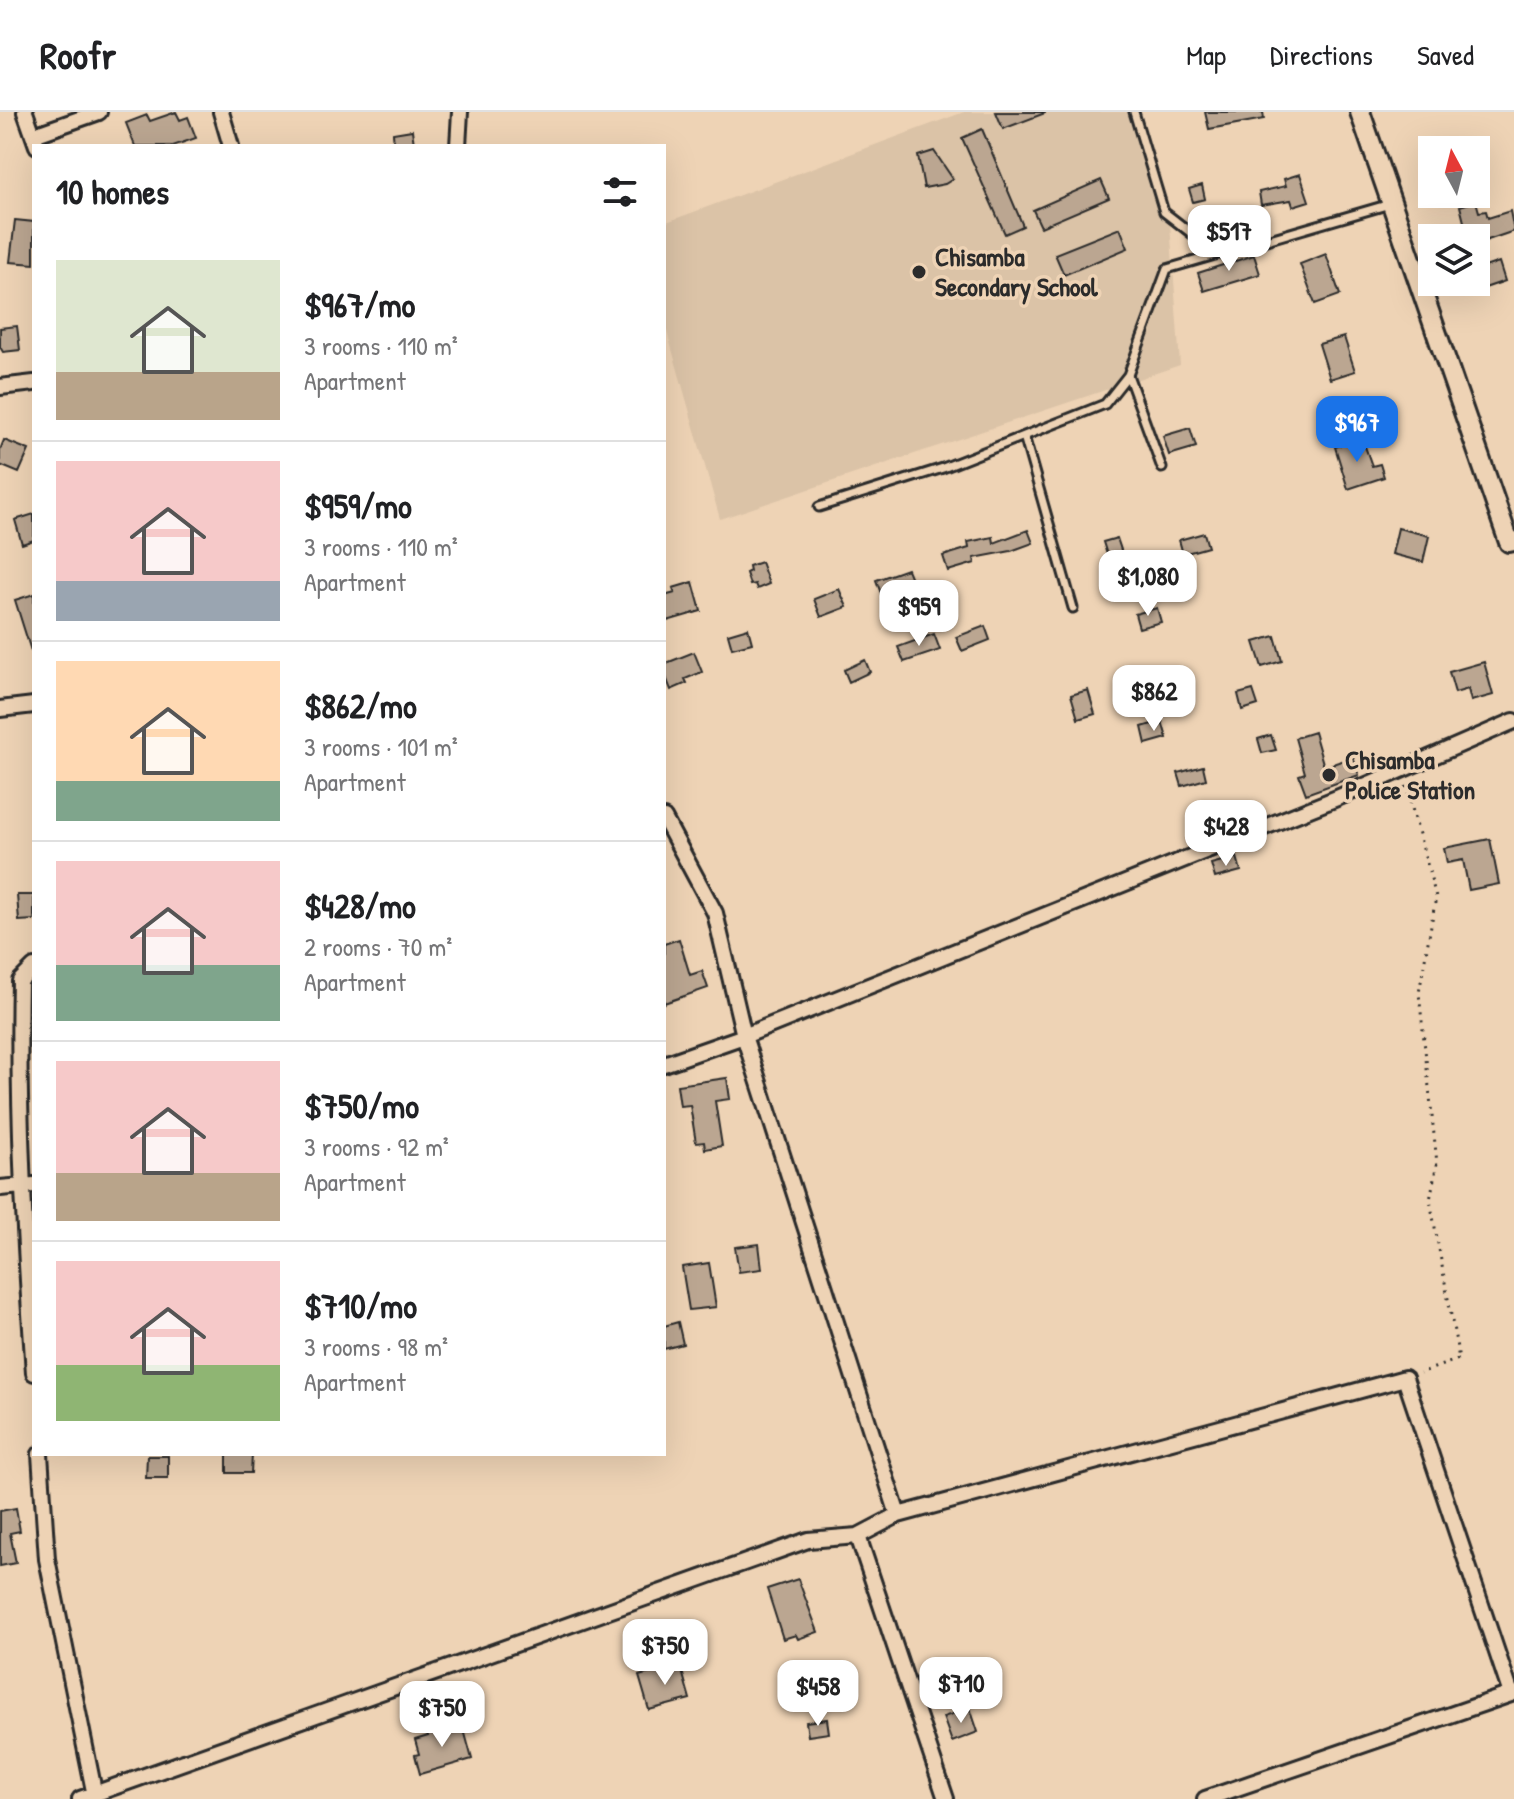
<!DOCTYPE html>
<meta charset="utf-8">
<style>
body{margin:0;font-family:"Patrick Hand",sans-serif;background:#f2f2f2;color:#202124;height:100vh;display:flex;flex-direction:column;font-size:30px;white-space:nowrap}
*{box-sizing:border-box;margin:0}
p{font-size:26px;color:#757577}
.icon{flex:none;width:44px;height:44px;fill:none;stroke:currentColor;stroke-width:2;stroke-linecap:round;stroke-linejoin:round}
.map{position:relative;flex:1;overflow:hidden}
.details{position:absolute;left:32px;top:32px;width:634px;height:1312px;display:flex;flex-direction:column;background:#fff;border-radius:0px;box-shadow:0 8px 32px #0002}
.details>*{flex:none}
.needle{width:52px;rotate:353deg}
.controls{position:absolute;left:1418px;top:24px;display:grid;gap:16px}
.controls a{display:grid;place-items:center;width:72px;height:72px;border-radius:0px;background:#fff;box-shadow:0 8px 32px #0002;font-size:40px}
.price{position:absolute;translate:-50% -68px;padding:0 18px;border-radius:16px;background:#fff;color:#222;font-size:26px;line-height:52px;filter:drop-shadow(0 2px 4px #0008)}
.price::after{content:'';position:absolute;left:50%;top:48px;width:24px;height:18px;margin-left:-12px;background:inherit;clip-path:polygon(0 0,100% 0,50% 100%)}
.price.active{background:#1a73e8;color:#fff}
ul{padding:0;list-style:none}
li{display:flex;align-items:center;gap:24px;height:200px;padding:0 24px}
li+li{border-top:2px solid #e0e0e0}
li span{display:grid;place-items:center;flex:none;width:224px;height:160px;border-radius:0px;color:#555}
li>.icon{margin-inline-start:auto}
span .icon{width:96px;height:96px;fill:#fffc;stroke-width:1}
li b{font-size:34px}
h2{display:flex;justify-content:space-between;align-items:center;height:96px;padding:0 24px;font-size:34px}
header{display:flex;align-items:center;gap:48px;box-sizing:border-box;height:112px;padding:0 40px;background:#fff;border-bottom:2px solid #e0e0e0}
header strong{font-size:38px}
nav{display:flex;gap:44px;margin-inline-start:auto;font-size:28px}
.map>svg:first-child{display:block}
</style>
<header>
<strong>Roofr</strong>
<nav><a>Map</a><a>Directions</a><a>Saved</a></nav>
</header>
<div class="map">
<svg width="1514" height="1687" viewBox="0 0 1514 1687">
<rect width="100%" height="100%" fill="#eed3b5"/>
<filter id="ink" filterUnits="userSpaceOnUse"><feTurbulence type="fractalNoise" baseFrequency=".0125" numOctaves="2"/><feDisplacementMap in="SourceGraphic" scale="16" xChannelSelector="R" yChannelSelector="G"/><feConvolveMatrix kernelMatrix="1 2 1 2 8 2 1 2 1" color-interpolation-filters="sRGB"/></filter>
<g filter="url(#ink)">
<path fill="#dbc3a7" d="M 964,0 L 1140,0 L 1169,97 L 1180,253 L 720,407 L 664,209 L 664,111 Z"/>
<path fill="#bba691" stroke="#2b2b2b" stroke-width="2" d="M 176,0 L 180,8 L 188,5 L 196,26 L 173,34 L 135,34 L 126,11 L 147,3 L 150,9 Z
M 996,0 L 1045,0 L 1045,1 L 1003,17 Z
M 1205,0 L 1263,0 L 1264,7 L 1209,17 Z
M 982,17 L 1023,114 L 1005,122 L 962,26 Z
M 412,18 L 414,32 L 394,34 L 393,21 Z
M 934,39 L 953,67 L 945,72 L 924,76 L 918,44 Z
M 1300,62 L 1309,89 L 1293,94 L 1291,88 L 1261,93 L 1259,80 L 1286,74 L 1284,67 Z
M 1101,68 L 1109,86 L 1041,115 L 1033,98 Z
M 1202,73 L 1205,87 L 1193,90 L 1189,77 Z
M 1476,89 L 1479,100 L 1486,99 L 1488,106 L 1510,99 L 1514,119 L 1476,132 L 1476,126 L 1468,126 L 1460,94 Z
M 15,108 L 34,110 L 34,152 L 10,150 Z
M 1120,116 L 1128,136 L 1064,163 L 1055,142 Z
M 1326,142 L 1340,183 L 1315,192 L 1300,152 Z
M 1254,143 L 1260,162 L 1204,179 L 1198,161 Z
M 1499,150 L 1505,169 L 1476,179 L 1476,158 Z
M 17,214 L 20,238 L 3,240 L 0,235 L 0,216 Z
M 1344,225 L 1355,259 L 1330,267 L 1319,232 Z
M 1190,316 L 1196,335 L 1169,343 L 1163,324 Z
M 1362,326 L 1372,354 L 1380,352 L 1384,365 L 1348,377 L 1335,335 Z
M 4,328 L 29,338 L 19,361 L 0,353 L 0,338 Z
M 34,402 L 34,428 L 22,432 L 15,408 Z
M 1398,416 L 1429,424 L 1423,450 L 1392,442 Z
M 1028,418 L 1033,431 L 1011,439 L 974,446 L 975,451 L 948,459 L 943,444 L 969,436 L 968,430 L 993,425 L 994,431 Z
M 1204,421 L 1208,435 L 1183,442 L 1179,428 Z
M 1117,426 L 1123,444 L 1109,449 L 1103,430 Z
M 761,450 L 769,472 L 757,477 L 755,472 L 750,473 L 746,461 L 750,459 L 749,454 Z
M 907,457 L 913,472 L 882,484 L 876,468 Z
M 693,470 L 701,499 L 664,510 L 664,484 L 675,481 L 673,476 Z
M 839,477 L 847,495 L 821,505 L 814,487 Z
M 34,482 L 34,539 L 31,539 L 15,488 Z
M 1157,496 L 1161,510 L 1139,516 L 1135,502 Z
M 985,514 L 990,528 L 962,539 L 956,525 Z
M 748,516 L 752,531 L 732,536 L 728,522 Z
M 934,522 L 940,538 L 904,550 L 898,535 Z
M 1275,524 L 1282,549 L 1262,555 L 1254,530 Z
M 694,540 L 702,560 L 685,567 L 687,571 L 671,578 L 664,560 L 664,552 Z
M 865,548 L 870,560 L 849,570 L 844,558 Z
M 1484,550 L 1493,583 L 1471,589 L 1468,577 L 1455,581 L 1449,560 Z
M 1088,578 L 1095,602 L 1078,607 L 1071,583 Z
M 1253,578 L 1258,593 L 1242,598 L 1238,582 Z
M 1162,609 L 1167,626 L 1146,632 L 1142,615 Z
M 1314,620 L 1324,655 L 1353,645 L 1359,663 L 1306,682 L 1299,663 L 1305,661 L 1295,626 Z
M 1271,623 L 1276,638 L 1262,641 L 1258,627 Z
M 1203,654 L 1206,667 L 1182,674 L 1178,661 Z
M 1490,727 L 1499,772 L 1469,778 L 1463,748 L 1447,751 L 1444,736 Z
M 1237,745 L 1241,759 L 1215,766 L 1211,752 Z
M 17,783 L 34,783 L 34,808 L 19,809 Z
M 679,827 L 690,863 L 702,859 L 708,876 L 664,891 L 664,832 Z
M 727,966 L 730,987 L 715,989 L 722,1034 L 705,1037 L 704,1030 L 696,1031 L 690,993 L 680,994 L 677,973 Z
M 759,1132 L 762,1157 L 739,1160 L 735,1135 Z
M 709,1151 L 716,1195 L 689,1198 L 682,1155 Z
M 678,1210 L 683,1232 L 664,1237 L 664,1214 Z
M 227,1342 L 252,1342 L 251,1361 L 227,1361 Z
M 147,1344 L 168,1344 L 168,1366 L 146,1366 Z
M 16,1396 L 20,1419 L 10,1421 L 16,1451 L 0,1454 L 0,1399 Z
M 798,1467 L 818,1520 L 798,1527 L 796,1523 L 783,1527 L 767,1477 Z
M 680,1552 L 690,1587 L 649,1598 L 639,1564 Z
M 970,1596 L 978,1620 L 952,1630 L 943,1605 Z
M 827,1607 L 829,1621 L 808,1624 L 806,1610 Z
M 450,1612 L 451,1618 L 463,1614 L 472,1647 L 420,1662 L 415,1643 L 419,1642 L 415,1628 L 428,1624 L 426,1619 Z"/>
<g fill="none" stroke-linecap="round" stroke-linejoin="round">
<defs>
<path id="service" d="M 1134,0 L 1164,100 L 1218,142
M 1128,263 L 1162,356
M 1024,324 L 1073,496
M 819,395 L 943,356 L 1105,292 L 1128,263 L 1167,157 L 1390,92"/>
<path id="minor" d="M 25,0 L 37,34
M 221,0 L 231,34
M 34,23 L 99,0
M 458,34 L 460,0
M 0,275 L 34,271
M 0,597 L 34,593
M 664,706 L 715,801 L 744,924 L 898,1403
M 34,855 L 20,869 C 17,1000 25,1130 34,1261
M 664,952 L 744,924 L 1337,686 L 1514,609
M 0,1076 L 34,1073
M 40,1342 L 47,1447 L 95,1684
M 858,1424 L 946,1687
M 80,1687 L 808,1428 L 858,1424 L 898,1403 L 1405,1266 L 1511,1582
M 1205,1687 L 1514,1581"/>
<path id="secondary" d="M 1360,0 L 1509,430 L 1514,429"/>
</defs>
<use href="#service" stroke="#2b2b2b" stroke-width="13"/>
<use href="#minor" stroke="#2b2b2b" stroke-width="20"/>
<use href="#secondary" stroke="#2b2b2b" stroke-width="24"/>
<path stroke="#2b2b2b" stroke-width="3" stroke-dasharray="2 6" stroke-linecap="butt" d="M 1406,674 L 1436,785 L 1419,881 L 1437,1051 L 1430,1088 L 1459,1247 L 1420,1261"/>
<use href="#service" stroke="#eed3b5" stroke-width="7"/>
<use href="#minor" stroke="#eed3b5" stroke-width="14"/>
<use href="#secondary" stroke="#eed3b5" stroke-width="18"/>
</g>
</g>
<g fill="#2b2b2b" stroke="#eed3b5" stroke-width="3">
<circle cx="919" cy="160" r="8"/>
<circle cx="1329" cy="663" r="8"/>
</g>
<g text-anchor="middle" stroke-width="7" stroke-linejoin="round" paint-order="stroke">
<g font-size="26" font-weight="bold" fill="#2b2b2b" stroke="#eed3b5" text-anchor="start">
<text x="935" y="154">Chisamba<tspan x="935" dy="30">Secondary School</tspan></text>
<text x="1345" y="657">Chisamba<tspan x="1345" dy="30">Police Station</tspan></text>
</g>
</g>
</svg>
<div class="controls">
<a><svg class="needle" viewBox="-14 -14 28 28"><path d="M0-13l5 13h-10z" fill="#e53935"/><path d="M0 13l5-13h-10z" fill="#757577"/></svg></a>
<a><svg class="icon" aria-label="layers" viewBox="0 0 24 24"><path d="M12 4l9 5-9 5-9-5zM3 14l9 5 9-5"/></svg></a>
</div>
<b class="price" style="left:1229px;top:161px">$517</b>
<b class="price active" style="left:1357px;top:352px">$967</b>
<b class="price" style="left:1148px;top:506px">$1,080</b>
<b class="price" style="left:919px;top:536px">$959</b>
<b class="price" style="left:1154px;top:621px">$862</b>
<b class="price" style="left:1226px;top:756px">$428</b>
<b class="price" style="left:665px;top:1575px">$750</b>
<b class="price" style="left:961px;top:1613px">$710</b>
<b class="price" style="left:818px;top:1616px">$458</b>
<b class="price" style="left:442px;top:1637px">$750</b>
<section class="details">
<h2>10 homes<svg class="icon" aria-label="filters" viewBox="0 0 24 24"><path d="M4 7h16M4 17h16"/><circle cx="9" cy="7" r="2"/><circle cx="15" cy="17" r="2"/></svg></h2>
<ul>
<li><span style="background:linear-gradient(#dfe7d0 70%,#b9a48a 0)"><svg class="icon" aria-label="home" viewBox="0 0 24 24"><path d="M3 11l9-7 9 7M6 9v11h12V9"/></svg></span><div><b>$967/mo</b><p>3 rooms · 110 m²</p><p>Apartment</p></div></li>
<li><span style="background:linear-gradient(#f6c9c9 75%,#9aa5b1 0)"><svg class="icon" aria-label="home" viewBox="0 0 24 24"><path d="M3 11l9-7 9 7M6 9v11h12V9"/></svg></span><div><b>$959/mo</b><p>3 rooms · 110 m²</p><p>Apartment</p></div></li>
<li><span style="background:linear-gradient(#ffd9b3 75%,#7fa58c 0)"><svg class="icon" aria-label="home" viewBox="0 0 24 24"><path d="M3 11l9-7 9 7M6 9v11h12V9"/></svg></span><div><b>$862/mo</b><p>3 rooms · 101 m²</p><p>Apartment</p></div></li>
<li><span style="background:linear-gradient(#f6c9c9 65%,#7fa58c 0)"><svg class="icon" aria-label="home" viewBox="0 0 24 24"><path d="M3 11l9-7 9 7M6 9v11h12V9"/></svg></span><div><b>$428/mo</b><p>2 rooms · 70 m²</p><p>Apartment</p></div></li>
<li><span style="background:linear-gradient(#f6c9c9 70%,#b9a48a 0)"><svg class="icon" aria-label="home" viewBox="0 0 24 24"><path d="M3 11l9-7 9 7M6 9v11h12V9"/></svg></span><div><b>$750/mo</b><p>3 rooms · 92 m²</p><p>Apartment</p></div></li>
<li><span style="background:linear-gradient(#f6c9c9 65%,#8fb573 0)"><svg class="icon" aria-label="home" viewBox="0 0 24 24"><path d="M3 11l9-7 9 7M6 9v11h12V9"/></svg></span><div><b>$710/mo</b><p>3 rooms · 98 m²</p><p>Apartment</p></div></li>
</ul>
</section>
</div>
